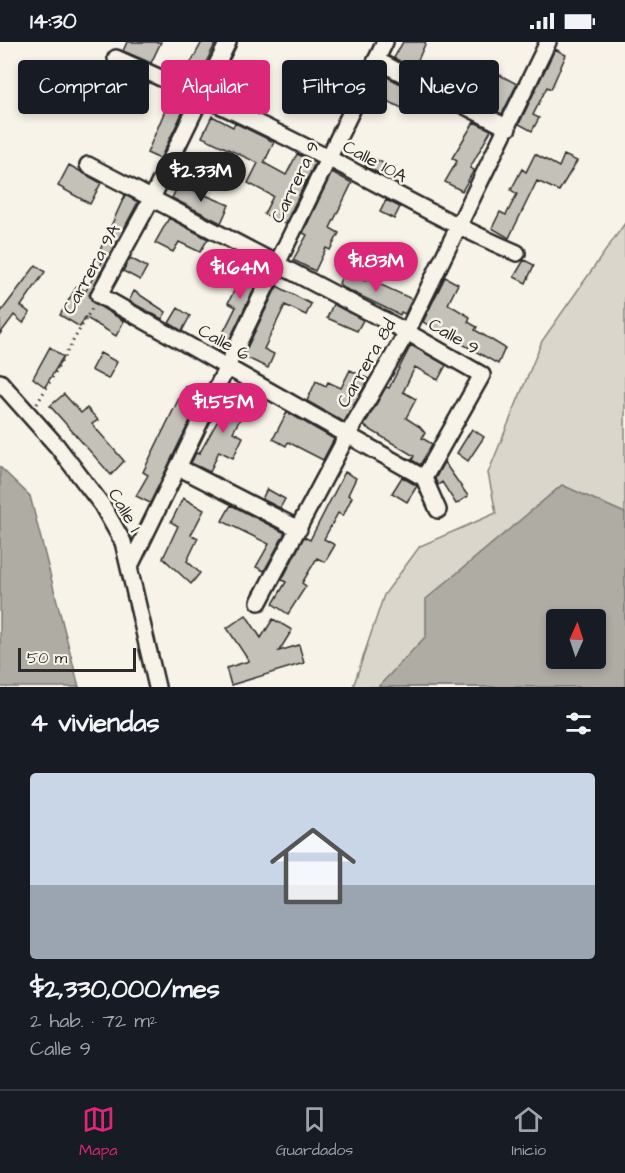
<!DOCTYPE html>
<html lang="es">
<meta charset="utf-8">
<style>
body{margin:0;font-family:"Architects Daughter",sans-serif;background:#242831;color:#f1f3f6;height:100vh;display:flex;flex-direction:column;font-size:22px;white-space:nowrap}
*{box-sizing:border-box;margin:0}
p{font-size:20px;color:#9ea1a6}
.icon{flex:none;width:33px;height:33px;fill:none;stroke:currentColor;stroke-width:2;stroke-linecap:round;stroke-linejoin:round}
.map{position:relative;height:645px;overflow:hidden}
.details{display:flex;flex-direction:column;background:#171b24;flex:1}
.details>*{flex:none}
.hud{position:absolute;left:18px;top:18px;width:590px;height:54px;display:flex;gap:12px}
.needle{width:39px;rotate:3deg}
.controls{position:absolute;left:546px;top:567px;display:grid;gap:12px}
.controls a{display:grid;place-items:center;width:60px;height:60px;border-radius:6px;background:#171b24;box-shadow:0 3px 9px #0003;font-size:30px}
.scale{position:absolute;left:18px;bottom:15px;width:118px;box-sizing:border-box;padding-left:6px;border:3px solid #2b2b2b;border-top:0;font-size:16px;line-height:21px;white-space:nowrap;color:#2b2b2b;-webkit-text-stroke:4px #f7f3e8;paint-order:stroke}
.price{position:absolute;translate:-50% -51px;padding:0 14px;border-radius:21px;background:#db2777;color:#fff;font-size:20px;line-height:39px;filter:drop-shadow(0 2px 3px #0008)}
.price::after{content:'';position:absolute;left:50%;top:36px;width:18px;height:14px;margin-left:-9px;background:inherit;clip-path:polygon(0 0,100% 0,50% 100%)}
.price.active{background:#222;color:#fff}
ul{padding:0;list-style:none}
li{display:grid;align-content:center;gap:12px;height:318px;padding:0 30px}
li span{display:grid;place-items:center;height:186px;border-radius:6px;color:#555}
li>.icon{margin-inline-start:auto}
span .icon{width:108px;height:108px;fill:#fffc;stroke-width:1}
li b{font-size:26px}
h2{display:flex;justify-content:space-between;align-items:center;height:72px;padding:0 30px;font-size:26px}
.chip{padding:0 21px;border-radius:6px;background:#171b24;box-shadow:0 3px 9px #0003;font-size:21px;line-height:54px}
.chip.active{background:#db2777;color:#fff}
.status{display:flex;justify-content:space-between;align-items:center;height:42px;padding:0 30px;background:#171b24;direction:ltr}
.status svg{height:16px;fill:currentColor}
.tab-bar{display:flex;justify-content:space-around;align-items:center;height:84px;border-top:2px solid #363941;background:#171b24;font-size:16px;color:#9ea1a6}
.tab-bar a{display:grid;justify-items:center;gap:3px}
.tab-bar .active{color:#db2777}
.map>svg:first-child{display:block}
</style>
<div class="status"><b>14:30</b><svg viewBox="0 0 49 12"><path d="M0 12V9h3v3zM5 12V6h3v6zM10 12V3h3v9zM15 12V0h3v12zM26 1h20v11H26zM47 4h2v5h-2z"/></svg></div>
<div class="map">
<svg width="625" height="645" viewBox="0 0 625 645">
<rect width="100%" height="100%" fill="#f7f3e8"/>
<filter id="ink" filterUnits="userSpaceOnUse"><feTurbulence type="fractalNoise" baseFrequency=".0167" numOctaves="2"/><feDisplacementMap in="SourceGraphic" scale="12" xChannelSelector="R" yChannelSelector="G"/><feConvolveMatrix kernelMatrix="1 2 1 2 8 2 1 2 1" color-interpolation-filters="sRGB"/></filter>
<g filter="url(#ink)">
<path fill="#dad6cc" stroke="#82807c" stroke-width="1.5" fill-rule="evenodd" d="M 625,181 L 625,645 L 353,645 L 384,553 L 420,504 L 496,471 L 488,431 L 542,299 ZM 556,578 L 596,578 L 596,616 L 556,616 Z"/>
<path fill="#afaca4" stroke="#7a7874" stroke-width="1.5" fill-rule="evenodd" d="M 0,425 L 30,454 L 79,645 L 0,645 Z
M 562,443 L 625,471 L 625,645 L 378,645 L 426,594 L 426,557 ZM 556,578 L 596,578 L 596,616 L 556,616 Z"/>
<path fill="#c4c1b9" stroke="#2b2b2b" stroke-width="1.5" d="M 127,0 L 161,0 L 151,21 L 123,9 Z
M 202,0 L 216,0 L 196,41 L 183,35 Z
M 403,0 L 426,0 L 414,27 L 394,16 Z
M 555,7 L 566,13 L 551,47 L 547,45 L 533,73 L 539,76 L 532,89 L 519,82 Z
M 115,26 L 148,41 L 142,55 L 108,42 Z
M 448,28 L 464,35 L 457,49 L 442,41 Z
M 498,32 L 517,42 L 502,72 L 484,63 L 487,58 L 479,54 L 485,42 L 491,45 Z
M 385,34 L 423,53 L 414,72 L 375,53 Z
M 172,52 L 188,59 L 160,117 L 147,111 Z
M 212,74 L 233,85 L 235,81 L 274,100 L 264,121 L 286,133 L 297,112 L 315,121 L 285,182 L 264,172 L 273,154 L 248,141 L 258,121 L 202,95 Z
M 474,80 L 491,88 L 470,126 L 474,128 L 462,149 L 445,140 L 457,119 L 452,116 Z
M 535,112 L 559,125 L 564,113 L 577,119 L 559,149 L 537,139 L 509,196 L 492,186 L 500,170 L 506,173 L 517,152 L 511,148 L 522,127 L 526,130 Z
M 369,114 L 385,122 L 380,132 L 365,124 Z
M 69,123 L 101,141 L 90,162 L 58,144 Z
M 332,130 L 352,141 L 330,186 L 339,191 L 330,208 L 326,206 L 315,229 L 293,218 L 307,193 L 303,191 Z
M 179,142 L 229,163 L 221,181 L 172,156 Z
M 125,153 L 138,160 L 89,253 L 94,261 L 124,279 L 116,294 L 85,275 L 80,285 L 60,273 L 77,244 L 86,249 L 90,241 L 102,220 L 96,217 Z
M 386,158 L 400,165 L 394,177 L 380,170 Z
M 169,176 L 208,197 L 200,210 L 179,200 L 173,210 L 155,201 Z
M 130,216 L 147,225 L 140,238 L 123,229 Z
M 245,216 L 264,226 L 223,311 L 212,305 L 218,294 L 221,295 L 236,265 L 228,261 L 237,243 L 241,234 L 237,232 Z
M 524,218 L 534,223 L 526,241 L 514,235 Z
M 36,223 L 45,230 L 21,264 L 30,271 L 23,281 L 14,273 L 0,292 L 0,271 Z
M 345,229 L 365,239 L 366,236 L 412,257 L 405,272 L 401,270 L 400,273 L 342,245 L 339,241 Z
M 445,235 L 458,242 L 448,262 L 470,275 L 468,280 L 477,285 L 475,288 L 505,306 L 498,322 L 423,280 Z
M 277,244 L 311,262 L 306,273 L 285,263 L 264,307 L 274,312 L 268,326 L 243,314 Z
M 134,249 L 166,270 L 162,277 L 129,259 Z
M 333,262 L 363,278 L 357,289 L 327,276 Z
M 178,266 L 190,274 L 182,289 L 169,281 Z
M 411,303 L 446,323 L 438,338 L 415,325 L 403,350 L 416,357 L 406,376 L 420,385 L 425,391 L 422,396 L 432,402 L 420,423 L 412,418 L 414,414 L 364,384 L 386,345 L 389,346 Z
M 50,305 L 63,315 L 45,345 L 33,336 Z
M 100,311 L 117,320 L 108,337 L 91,328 Z
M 350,328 L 369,337 L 344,380 L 307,359 L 316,339 L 326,344 L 328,340 L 341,346 Z
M 185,344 L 202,354 L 150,461 L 136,454 L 148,433 L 143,430 Z
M 234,350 L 250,359 L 233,390 L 243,395 L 233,416 L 219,409 L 210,430 L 191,421 L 196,411 L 199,412 Z
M 64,352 L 81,371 L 87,366 L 98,378 L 92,382 L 124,419 L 111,433 L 50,364 Z
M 287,370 L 334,397 L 323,418 L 288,400 L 286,404 L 273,397 Z
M 472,387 L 484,395 L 468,419 L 457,411 Z
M 444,420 L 468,454 L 456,462 L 442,440 L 438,443 L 435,437 Z
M 345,430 L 356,436 L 348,453 L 352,455 L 343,474 L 338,471 L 324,497 L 335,503 L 325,520 L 317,516 L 302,541 L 306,544 L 288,572 L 273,562 L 286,540 L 282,538 L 304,495 L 310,498 Z
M 402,435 L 417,444 L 407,460 L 392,451 Z
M 267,447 L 285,457 L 280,466 L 262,457 Z
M 183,456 L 204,468 L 191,493 L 198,496 L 187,519 L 200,531 L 191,542 L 163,516 L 178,484 L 171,480 Z
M 231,463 L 285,491 L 264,529 L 256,525 L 269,502 L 222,479 Z
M 246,573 L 261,596 L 273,577 L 292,588 L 279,609 L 299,603 L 304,621 L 231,643 L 226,626 L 249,619 L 227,586 Z"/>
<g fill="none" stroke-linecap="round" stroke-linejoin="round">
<defs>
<path id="minor" d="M 228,0 L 152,156 L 99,253 L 424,436 L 438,468
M 116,16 C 187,47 257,80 326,115 C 390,148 451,183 517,211
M 376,18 L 508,86
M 88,123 L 407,290 L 482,333 L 424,436
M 0,340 L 57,404 L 102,463 L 123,500 L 157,645
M 178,425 L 299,487
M 130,524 L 385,0
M 259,560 L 348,392 L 407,290 L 548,0"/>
</defs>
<use href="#minor" stroke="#2b2b2b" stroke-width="20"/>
<path stroke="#2b2b2b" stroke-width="3" stroke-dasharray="1.5 4.5" stroke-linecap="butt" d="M 37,362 L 92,266"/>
<use href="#minor" stroke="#f7f3e8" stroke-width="15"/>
</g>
</g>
<g text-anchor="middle" stroke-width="5" stroke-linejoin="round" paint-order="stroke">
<g font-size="18" fill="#2b2b2b" stroke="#f7f3e8">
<text transform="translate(375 119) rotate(28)" y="6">Calle 10A</text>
<text transform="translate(295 140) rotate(-64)" y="6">Carrera 9</text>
<text transform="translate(91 227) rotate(-61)" y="6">Carrera 9A</text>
<text transform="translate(454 294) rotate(30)" y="6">Calle 9</text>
<text transform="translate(224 300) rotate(29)" y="6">Calle 6</text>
<text transform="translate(366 321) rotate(-60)" y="6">Carrera 8d</text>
<text transform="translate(125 468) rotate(60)" y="6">Calle 1</text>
</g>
</g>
</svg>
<div class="controls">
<a><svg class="needle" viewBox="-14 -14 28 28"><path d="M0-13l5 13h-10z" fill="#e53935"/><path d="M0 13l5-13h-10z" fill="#9ea1a6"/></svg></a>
</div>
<div class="scale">50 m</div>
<b class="price active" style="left:201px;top:161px">$2.33M</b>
<b class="price" style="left:376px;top:251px">$1.83M</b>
<b class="price" style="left:240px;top:258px">$1.64M</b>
<b class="price" style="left:223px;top:392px">$1.55M</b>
<div class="hud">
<a class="chip">Comprar</a>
<a class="chip active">Alquilar</a>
<a class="chip">Filtros</a>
<a class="chip">Nuevo</a>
</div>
</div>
<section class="details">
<h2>4 viviendas<svg class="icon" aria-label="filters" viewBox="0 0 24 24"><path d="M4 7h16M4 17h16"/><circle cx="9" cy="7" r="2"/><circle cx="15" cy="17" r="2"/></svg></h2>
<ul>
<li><span style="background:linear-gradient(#c9d6e8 60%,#9aa5b1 0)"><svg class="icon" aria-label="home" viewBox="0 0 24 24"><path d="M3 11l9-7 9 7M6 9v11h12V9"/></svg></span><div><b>$2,330,000/mes</b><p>2 hab. · 72 m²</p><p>Calle 9</p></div></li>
</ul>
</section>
<nav class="tab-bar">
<a class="active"><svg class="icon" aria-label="map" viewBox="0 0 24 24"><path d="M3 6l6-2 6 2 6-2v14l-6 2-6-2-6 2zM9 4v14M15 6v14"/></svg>Mapa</a>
<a><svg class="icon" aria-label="saved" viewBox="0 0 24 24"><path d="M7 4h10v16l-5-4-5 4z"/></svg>Guardados</a>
<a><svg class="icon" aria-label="home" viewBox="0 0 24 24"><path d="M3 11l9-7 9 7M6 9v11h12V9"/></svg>Inicio</a>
</nav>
